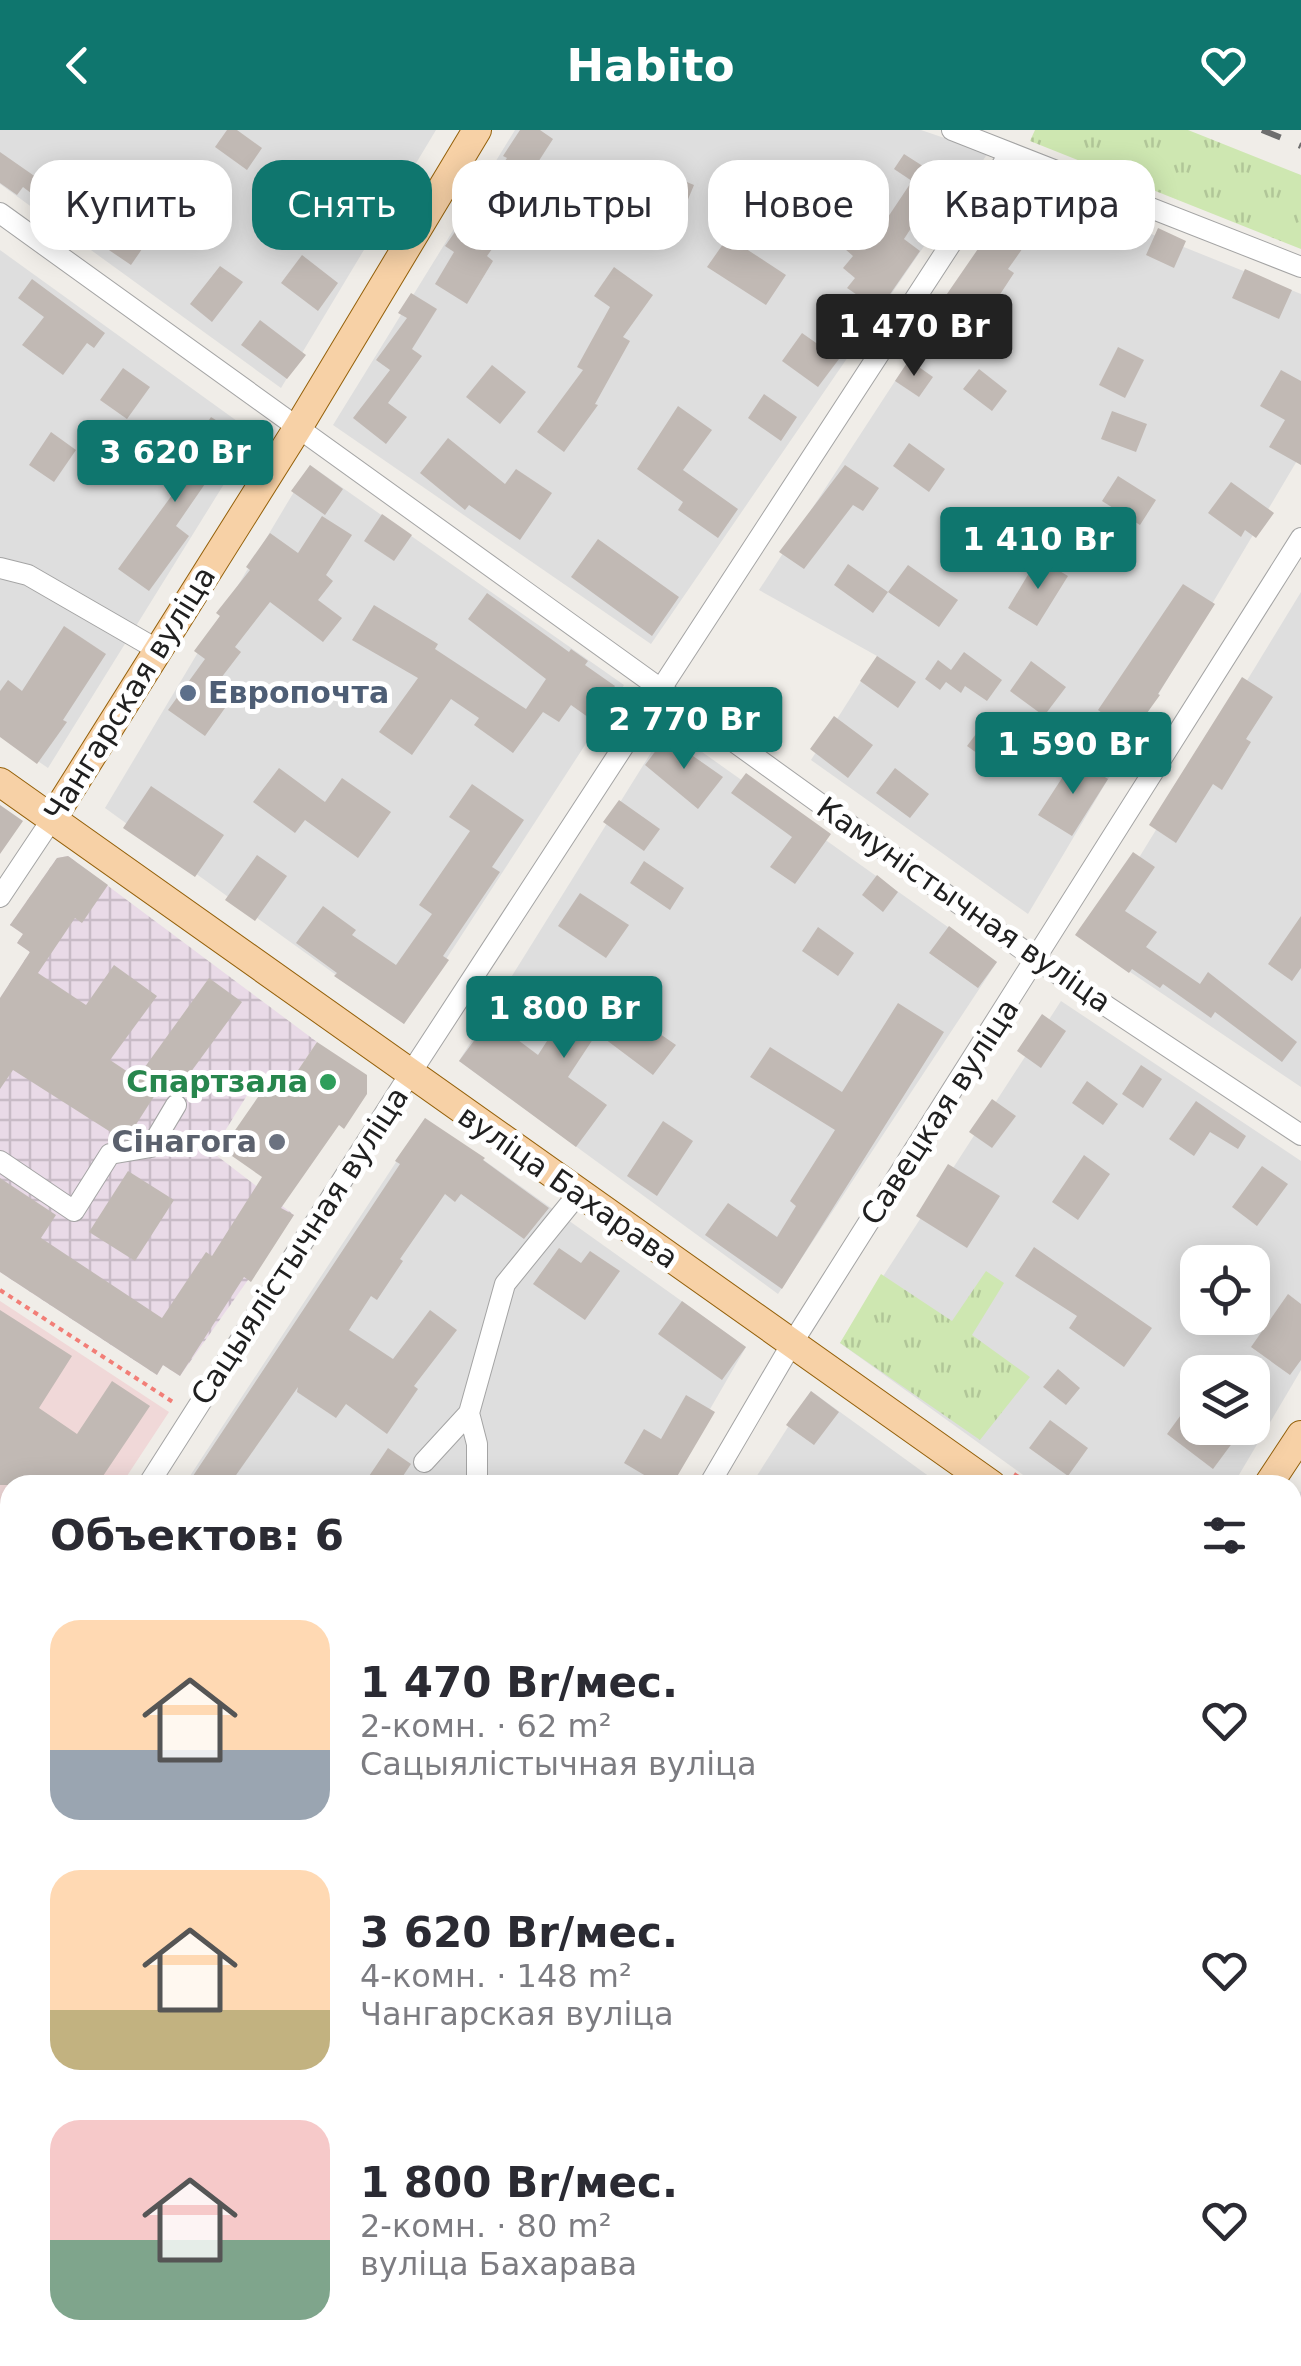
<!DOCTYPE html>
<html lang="ru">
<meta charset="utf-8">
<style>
body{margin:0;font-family:"DejaVu Sans",sans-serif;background:#f7f7f7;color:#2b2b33;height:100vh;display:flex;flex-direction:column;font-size:38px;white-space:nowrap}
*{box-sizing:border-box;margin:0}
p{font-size:32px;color:#7c7c81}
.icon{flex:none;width:55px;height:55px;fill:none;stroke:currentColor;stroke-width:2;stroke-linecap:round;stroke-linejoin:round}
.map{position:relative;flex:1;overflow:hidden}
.drawer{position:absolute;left:0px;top:1345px;width:1302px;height:892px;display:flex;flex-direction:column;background:#fff;border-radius:30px 30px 0 0;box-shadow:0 5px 25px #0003}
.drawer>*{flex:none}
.hud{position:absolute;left:30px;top:30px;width:1242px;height:90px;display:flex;gap:20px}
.fabs{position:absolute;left:1180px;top:1115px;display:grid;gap:20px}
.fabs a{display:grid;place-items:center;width:90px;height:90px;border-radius:20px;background:#fff;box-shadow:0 5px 25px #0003;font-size:50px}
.price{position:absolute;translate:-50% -85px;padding:0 22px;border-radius:10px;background:#0f766e;color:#fff;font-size:32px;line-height:65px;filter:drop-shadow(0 2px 5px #0008)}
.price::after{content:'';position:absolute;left:50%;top:60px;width:30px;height:22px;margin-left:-15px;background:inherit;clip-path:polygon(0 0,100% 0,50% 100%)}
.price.selected{background:#222;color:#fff}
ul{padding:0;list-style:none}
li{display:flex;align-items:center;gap:30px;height:250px;padding:0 50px}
li span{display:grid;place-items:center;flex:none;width:280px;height:200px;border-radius:30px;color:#555}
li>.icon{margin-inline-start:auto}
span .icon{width:120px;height:120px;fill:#fffc;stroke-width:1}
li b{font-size:42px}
h2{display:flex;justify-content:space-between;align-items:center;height:120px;padding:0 50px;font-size:42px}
.pill{padding:0 35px;border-radius:30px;background:#fff;box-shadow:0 5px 25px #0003;font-size:35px;line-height:90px}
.pill.selected{background:#0f766e;color:#fff}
header{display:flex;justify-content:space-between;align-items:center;height:130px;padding:0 50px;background:#0f766e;color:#fff;font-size:45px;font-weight:700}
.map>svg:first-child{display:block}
</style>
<header><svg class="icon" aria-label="back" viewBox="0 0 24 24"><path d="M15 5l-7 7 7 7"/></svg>Habito<svg class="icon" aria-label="heart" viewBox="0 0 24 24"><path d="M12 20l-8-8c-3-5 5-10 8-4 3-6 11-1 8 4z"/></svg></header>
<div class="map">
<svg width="1301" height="2236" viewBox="0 0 1301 2236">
<defs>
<pattern id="industrial-grid" width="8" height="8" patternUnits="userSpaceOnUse" patternTransform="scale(2.5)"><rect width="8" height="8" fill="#e9dae7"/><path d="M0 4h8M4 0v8" fill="none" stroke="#c8bbc6"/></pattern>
<pattern id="grass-tufts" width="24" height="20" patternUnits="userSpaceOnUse" patternTransform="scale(2.5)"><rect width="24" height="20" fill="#cee7b1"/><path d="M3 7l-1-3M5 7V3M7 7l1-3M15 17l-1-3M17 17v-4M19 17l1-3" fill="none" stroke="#b1c698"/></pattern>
</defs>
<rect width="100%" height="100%" fill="#f0ede8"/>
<path fill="#dedede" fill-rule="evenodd" d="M 0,0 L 436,0 L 281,258 L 0,54 Z
M 515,0 L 921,0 L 988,23 L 651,514 L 333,295 Z
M 1024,53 L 1301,164 L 1301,324 L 1028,784 L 811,630 L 877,526 L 759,460 Z
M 0,120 L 255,304 L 48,638 L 0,605 Z
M 310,335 L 624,555 L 404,894 L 105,678 Z
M 1301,462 L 1301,957 L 1087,813 Z
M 667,597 L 997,832 L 778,1164 L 459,931 Z
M 1061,871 L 1301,1031 L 1301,1240 L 1233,1355 L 1037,1355 L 840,1213 ZM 1198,1132 L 1252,1132 L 1252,1188 L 1198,1188 ZM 1198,1242 L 1252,1242 L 1252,1298 L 1198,1298 Z
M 425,988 L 746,1217 L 666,1355 L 184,1355 Z
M 811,1261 L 941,1355 L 751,1355 Z
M 1301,1361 L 1301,1528 L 1293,1522 L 1292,1374 Z
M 1293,1613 L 1301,1619 L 1301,1798 L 1292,1796 Z
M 10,1631 L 10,1865 L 0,1860 L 0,1647 Z
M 0,1937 L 10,1942 L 10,2228 L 109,2228 L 103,2236 L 0,2236 Z
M 1293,2045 L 1301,2049 L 1301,2236 L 1155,2236 L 1160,2228 L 1292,2228 Z
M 177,2228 L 642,2228 L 637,2236 L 172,2236 Z
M 876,2228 L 1116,2228 L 1130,2236 L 896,2236 Z"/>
<path fill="#f0d8d8" d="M 0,1171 L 169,1282 L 121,1355 L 10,1355 L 10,1524 L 0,1539 Z"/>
<path fill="url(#industrial-grid)" d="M 68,726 L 317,912 L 286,959 L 259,946 L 212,1022 L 294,1085 L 180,1246 L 163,1235 L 157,1245 L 0,1142 L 0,868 L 30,822 L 17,813 L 23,804 L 10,795 L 57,728 Z"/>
<path fill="url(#grass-tufts)" d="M 1035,0 L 1188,0 L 1301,45 L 1301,119 L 1030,11 Z
M 986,1141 L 1004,1153 L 972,1205 L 1030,1247 L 980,1310 L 840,1213 L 881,1144 L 952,1191 Z"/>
<path fill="#e0e0e0" d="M 0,2030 L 10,2036 L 10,2177 L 0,2195 Z"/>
<path fill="#c1b9b4" d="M 227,0 L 237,0 L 262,18 L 247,40 L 215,17 Z
M 520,0 L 540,0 L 553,9 L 522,57 L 532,64 L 487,126 L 493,131 L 467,174 L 435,154 L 454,122 L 445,116 L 507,28 L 503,26 Z
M 0,22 L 43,52 L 57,33 L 96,62 L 72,94 L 23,57 L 17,65 L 0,53 Z
M 904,24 L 943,49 L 904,109 L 920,121 L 879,180 L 847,158 L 855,148 L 843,138 L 853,126 L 845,119 L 872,84 L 884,93 L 912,51 L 894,39 Z
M 665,43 L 694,55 L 674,103 L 645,91 Z
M 1024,52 L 1048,67 L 1025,104 L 1030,108 L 1008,139 L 1014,143 L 997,169 L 991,165 L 967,198 L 938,177 Z
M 349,55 L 386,77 L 369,107 L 329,83 Z
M 139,59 L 189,95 L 171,120 L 151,106 L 131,135 L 100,114 Z
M 1084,71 L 1110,84 L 1096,111 L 1071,98 Z
M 1158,98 L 1186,111 L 1174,138 L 1146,125 Z
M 728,107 L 786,145 L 766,175 L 707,137 Z
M 302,125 L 338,153 L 318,181 L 281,153 Z
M 220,136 L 243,152 L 212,192 L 190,174 Z
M 614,137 L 653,165 L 623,207 L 630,211 L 595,274 L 598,275 L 564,322 L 537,302 L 583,240 L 577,237 L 610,177 L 594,166 Z
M 1245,139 L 1292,160 L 1279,189 L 1232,168 Z
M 32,149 L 105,203 L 94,218 L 87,213 L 63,245 L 22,215 L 44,187 L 18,168 Z
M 411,163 L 437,179 L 412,219 L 422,226 L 388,273 L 407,287 L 386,314 L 353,288 L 390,240 L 376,230 L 407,188 L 398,183 Z
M 260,190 L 306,225 L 287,249 L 241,215 Z
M 802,203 L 839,229 L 818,257 L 782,231 Z
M 1118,217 L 1144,230 L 1125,268 L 1099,255 Z
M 909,230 L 933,247 L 919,267 L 895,251 Z
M 492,235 L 526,262 L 500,294 L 466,267 Z
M 123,238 L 150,257 L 127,289 L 100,270 Z
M 979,239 L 1007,261 L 992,281 L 963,259 Z
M 1281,240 L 1301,251 L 1301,335 L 1269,317 L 1285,290 L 1260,276 Z
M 764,264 L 797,287 L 781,311 L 748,288 Z
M 678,276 L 712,300 L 683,340 L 738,379 L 718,408 L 678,380 L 683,372 L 637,339 Z
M 1112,281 L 1147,294 L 1136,322 L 1101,309 Z
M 211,287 L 235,302 L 204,349 L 207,351 L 176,396 L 189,406 L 149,461 L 118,439 L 175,361 L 153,345 L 168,324 L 181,333 Z
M 51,302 L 76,320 L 54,352 L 29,335 Z
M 448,308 L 505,354 L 516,339 L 552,363 L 520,410 L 469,375 L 465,380 L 420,343 Z
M 909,313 L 945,339 L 929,362 L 893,336 Z
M 310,335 L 343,359 L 325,385 L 291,361 Z
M 845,335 L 879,358 L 863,381 L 853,375 L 804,439 L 779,422 Z
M 1118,346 L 1156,370 L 1140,395 L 1102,371 Z
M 1231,352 L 1274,383 L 1256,408 L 1245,400 L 1241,407 L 1208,383 Z
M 382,384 L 412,405 L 394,431 L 364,411 Z
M 322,386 L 352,405 L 326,445 L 333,451 L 318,470 L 342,488 L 323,512 L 270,472 L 235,517 L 241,522 L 208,565 L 225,578 L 205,606 L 168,580 L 205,529 L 194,521 L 220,486 L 216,483 L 250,440 L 246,437 L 270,403 L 298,423 Z
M 598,409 L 679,467 L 652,506 L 571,447 Z
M 1038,428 L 1068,446 L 1037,496 L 1008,478 Z
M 848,434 L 888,462 L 873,483 L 834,455 Z
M 908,435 L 958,470 L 939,497 L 888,462 Z
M 1183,454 L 1215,474 L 1158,564 L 1160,565 L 1131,605 L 1098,580 Z
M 487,463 L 569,522 L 571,519 L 588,531 L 585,535 L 615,556 L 592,590 L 571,575 L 559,592 L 543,582 L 513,623 L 474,595 L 479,588 L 451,569 L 412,625 L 379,602 L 418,548 L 352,510 L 374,475 L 438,514 L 435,519 L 526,579 L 546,549 L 468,489 Z
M 64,496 L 106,524 L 63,590 L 67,592 L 37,634 L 0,607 L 0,561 L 8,550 L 22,561 Z
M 964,522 L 1002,550 L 987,571 L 965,556 L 961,563 L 946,552 L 940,560 L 925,549 L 938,530 L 951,540 Z
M 877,526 L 916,552 L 898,578 L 860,551 Z
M 1031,531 L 1066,557 L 1044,586 L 1010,561 Z
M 1242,547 L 1273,567 L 1246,609 L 1251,612 L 1222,660 L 1213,654 L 1176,713 L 1149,695 Z
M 834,586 L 873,615 L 848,648 L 810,619 Z
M 988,588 L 1029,617 L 1009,646 L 967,616 Z
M 666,607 L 723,647 L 698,679 L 645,635 Z
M 1075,628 L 1108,649 L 1072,706 L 1038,685 Z
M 279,638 L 325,672 L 342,648 L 391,682 L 358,728 L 305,690 L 295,703 L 253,672 Z
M 895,638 L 929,664 L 910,688 L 876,663 Z
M 746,643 L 831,704 L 795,754 L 770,737 L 792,707 L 731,663 Z
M 472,654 L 524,690 L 492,737 L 500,742 L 443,826 L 449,830 L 404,894 L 334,846 L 337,843 L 296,813 L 323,776 L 356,800 L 352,805 L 396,835 L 432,784 L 419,775 L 470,701 L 449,687 Z
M 151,656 L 224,705 L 195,747 L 123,698 Z
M 619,670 L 660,699 L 644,721 L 603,692 Z
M 0,675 L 23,691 L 0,724 Z
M 1133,722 L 1155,737 L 1125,781 L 1157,802 L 1146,817 L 1200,854 L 1208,842 L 1297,912 L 1282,932 L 1215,882 L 1211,888 L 1163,854 L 1160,858 L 1132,839 L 1129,843 L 1075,805 Z
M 257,725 L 287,746 L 255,791 L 225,770 Z
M 68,726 L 108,755 L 82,793 L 75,788 L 38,843 L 86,875 L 114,835 L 157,866 L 110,930 L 137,948 L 209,848 L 242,872 L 185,950 L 171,940 L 128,1007 L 120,1008 L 13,940 L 0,959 L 0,868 L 30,822 L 17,813 L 23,804 L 10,795 L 57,728 Z
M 644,731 L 684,758 L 670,780 L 630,753 Z
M 877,745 L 898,762 L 883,782 L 862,765 Z
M 580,763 L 629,795 L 606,828 L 558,796 Z
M 1301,786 L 1301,838 L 1292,851 L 1268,834 Z
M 949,796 L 997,832 L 978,858 L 929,823 Z
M 818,797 L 854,823 L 838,846 L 802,821 Z
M 585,852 L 676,915 L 653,945 L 597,903 L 568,947 L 607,975 L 576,1017 L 459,931 L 490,889 L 538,925 Z
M 898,873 L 944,902 L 782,1159 L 705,1105 L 728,1073 L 777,1107 L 796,1076 L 790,1071 L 835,1000 L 750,947 L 770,917 L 842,962 Z
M 1042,884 L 1066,901 L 1041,938 L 1017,921 Z
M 317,912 L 367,945 L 367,964 L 344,999 L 339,995 L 281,1078 L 294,1085 L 251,1152 L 244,1147 L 180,1246 L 163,1235 L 157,1245 L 0,1142 L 0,1048 L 56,1085 L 41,1108 L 162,1188 L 206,1122 L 212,1126 L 262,1047 L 222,1019 L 265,957 L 280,967 Z
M 1141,935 L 1162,949 L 1143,978 L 1122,964 Z
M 1087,951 L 1118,974 L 1103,995 L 1072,973 Z
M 992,969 L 1016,986 L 992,1018 L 969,1002 Z
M 1196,971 L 1246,1006 L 1238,1019 L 1210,1002 L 1194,1026 L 1169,1009 Z
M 425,988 L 485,1028 L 483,1030 L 549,1078 L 524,1109 L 461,1064 L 455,1072 L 445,1064 L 400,1129 L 403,1131 L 377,1170 L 371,1166 L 349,1200 L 393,1229 L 430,1180 L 457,1200 L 414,1256 L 418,1259 L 387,1304 L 346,1274 L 336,1288 L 297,1262 L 298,1257 L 229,1355 L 187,1355 L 400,1034 L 395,1031 Z
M 663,991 L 693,1011 L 657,1066 L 627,1046 Z
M 1084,1025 L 1110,1044 L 1078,1090 L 1052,1072 Z
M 948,1034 L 1000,1066 L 967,1118 L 916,1086 Z
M 1262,1036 L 1288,1054 L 1257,1096 L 1232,1077 Z
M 128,1041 L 174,1070 L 135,1131 L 89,1102 Z
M 1034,1117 L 1152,1198 L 1124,1237 L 1069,1198 L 1077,1186 L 1015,1146 Z
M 559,1118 L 581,1133 L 590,1121 L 620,1141 L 585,1190 L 533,1154 Z
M 1288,1164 L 1301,1174 L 1301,1230 L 1290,1245 L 1251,1217 Z
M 682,1171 L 746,1217 L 722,1250 L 658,1204 Z
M 0,1180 L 72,1226 L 39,1278 L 77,1304 L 112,1251 L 150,1276 L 97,1355 L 0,1355 Z
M 1058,1239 L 1080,1258 L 1066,1275 L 1043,1257 Z
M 811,1261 L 839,1282 L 814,1315 L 786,1295 Z
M 686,1265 L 715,1282 L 672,1355 L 661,1355 L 624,1333 L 644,1299 L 661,1309 Z
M 1186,1278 L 1198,1286 L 1198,1298 L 1213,1298 L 1233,1312 L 1213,1339 L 1167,1304 Z
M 1050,1290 L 1088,1318 L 1068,1346 L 1029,1318 Z
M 388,1318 L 411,1334 L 397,1355 L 363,1355 Z"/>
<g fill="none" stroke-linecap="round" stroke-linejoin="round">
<defs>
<path id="minor" d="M 952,0 L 1301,137
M 0,83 L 1037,830 L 1301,1005
M 0,438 L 28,445 L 158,520
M 0,767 L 52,689
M 0,1031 L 74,1081 L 110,1024 L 151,1017 L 176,975
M 469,1283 L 477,1314 L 477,1355
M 424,1332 L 469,1283 L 505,1154 L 578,1064
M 148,1355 L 410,944 L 1010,23
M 709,1355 L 791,1215 L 1301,408
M 0,1585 L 10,1570
M 1292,1833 L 1301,1835
M 0,1899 L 10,1903
M 133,2236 L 139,2228
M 848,2236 L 852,2228
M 1076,2236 L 1081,2228"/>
<path id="major" d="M 0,652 L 992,1355
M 52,689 L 299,296 L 477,0
M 1268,1355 L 1301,1305
M 1292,1567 L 1301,1573
M 794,2228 L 814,2236
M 683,2236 L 688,2228"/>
</defs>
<use href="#minor" stroke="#a4a4a4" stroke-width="22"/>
<use href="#major" stroke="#946009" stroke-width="30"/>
<path stroke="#f27e77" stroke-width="4" stroke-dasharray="5 5" stroke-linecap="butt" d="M 0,1160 L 176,1274
M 1014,1344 L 1031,1355
M 1292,1805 L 1301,1807"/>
<use href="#minor" stroke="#fff" stroke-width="20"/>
<use href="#major" stroke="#f7d1a6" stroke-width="28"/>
<path stroke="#6e6e6e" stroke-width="6" stroke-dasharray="20 20" stroke-linecap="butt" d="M 1262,0 L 1301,16"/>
</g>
<circle fill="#5c6f8a" stroke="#fff" stroke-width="4" cx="188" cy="563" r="10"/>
<circle fill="#2e9e5b" stroke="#fff" stroke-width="4" cx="328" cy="952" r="10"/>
<circle fill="#6b7280" stroke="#fff" stroke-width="4" cx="277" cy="1012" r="10"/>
<g text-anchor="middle" stroke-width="10" stroke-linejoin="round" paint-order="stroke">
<g font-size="30" font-weight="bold" fill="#4e5e75" stroke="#fff" text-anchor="start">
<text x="208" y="573">Европочта</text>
</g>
<g font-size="30" fill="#202020" stroke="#fff">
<text transform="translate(130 564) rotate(-58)" y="10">Чангарская вуліца</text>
<text transform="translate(964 775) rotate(35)" y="10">Камуністычная вуліца</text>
<text transform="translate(940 982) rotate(-57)" y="10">Савецкая вуліца</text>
<text transform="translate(568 1057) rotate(35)" y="10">вуліца Бахарава</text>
<text transform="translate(300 1116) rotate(-57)" y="10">Сацыялістычная вуліца</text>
</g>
<g font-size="30" font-weight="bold" fill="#27864d" stroke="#fff" text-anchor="end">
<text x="308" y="962">Спартзала</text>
</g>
<g font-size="30" font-weight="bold" fill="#5b616d" stroke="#fff" text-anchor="end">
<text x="257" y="1022">Сінагога</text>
</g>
</g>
</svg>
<div class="fabs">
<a><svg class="icon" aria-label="locate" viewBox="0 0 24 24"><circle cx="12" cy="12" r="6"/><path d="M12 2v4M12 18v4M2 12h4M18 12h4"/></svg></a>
<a><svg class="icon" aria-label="layers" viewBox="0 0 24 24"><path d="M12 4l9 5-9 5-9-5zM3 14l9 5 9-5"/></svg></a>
</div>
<b class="price selected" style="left:914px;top:249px">1 470 Br</b>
<b class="price" style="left:175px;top:375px">3 620 Br</b>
<b class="price" style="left:1038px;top:462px">1 410 Br</b>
<b class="price" style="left:684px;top:642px">2 770 Br</b>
<b class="price" style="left:1073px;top:667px">1 590 Br</b>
<b class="price" style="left:564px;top:931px">1 800 Br</b>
<div class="hud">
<a class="pill">Купить</a>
<a class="pill selected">Снять</a>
<a class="pill">Фильтры</a>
<a class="pill">Новое</a>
<a class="pill">Квартира</a>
</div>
<section class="drawer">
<h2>Объектов: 6<svg class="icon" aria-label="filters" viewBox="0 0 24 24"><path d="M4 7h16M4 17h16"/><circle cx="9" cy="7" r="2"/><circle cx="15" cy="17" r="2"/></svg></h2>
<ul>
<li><span style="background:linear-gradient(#ffd9b3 65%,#9aa5b1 0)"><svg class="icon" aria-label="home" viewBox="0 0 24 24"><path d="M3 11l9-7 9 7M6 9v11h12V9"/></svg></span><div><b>1 470 Br/мес.</b><p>2-комн. · 62 m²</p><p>Сацыялістычная вуліца</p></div><svg class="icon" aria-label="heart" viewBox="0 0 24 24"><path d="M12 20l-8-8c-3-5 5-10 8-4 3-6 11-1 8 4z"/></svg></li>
<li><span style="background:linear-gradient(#ffd9b3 70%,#c2b280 0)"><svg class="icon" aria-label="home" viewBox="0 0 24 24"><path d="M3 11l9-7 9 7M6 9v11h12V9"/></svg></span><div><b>3 620 Br/мес.</b><p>4-комн. · 148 m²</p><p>Чангарская вуліца</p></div><svg class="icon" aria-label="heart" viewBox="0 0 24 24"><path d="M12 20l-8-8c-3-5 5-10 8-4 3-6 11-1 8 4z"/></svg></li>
<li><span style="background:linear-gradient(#f6c9c9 60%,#7fa58c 0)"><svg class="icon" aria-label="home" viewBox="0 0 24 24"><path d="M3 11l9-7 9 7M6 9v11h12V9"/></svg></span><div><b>1 800 Br/мес.</b><p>2-комн. · 80 m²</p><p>вуліца Бахарава</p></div><svg class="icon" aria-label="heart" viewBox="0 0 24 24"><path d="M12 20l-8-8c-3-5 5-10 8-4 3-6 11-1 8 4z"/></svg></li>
</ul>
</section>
</div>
